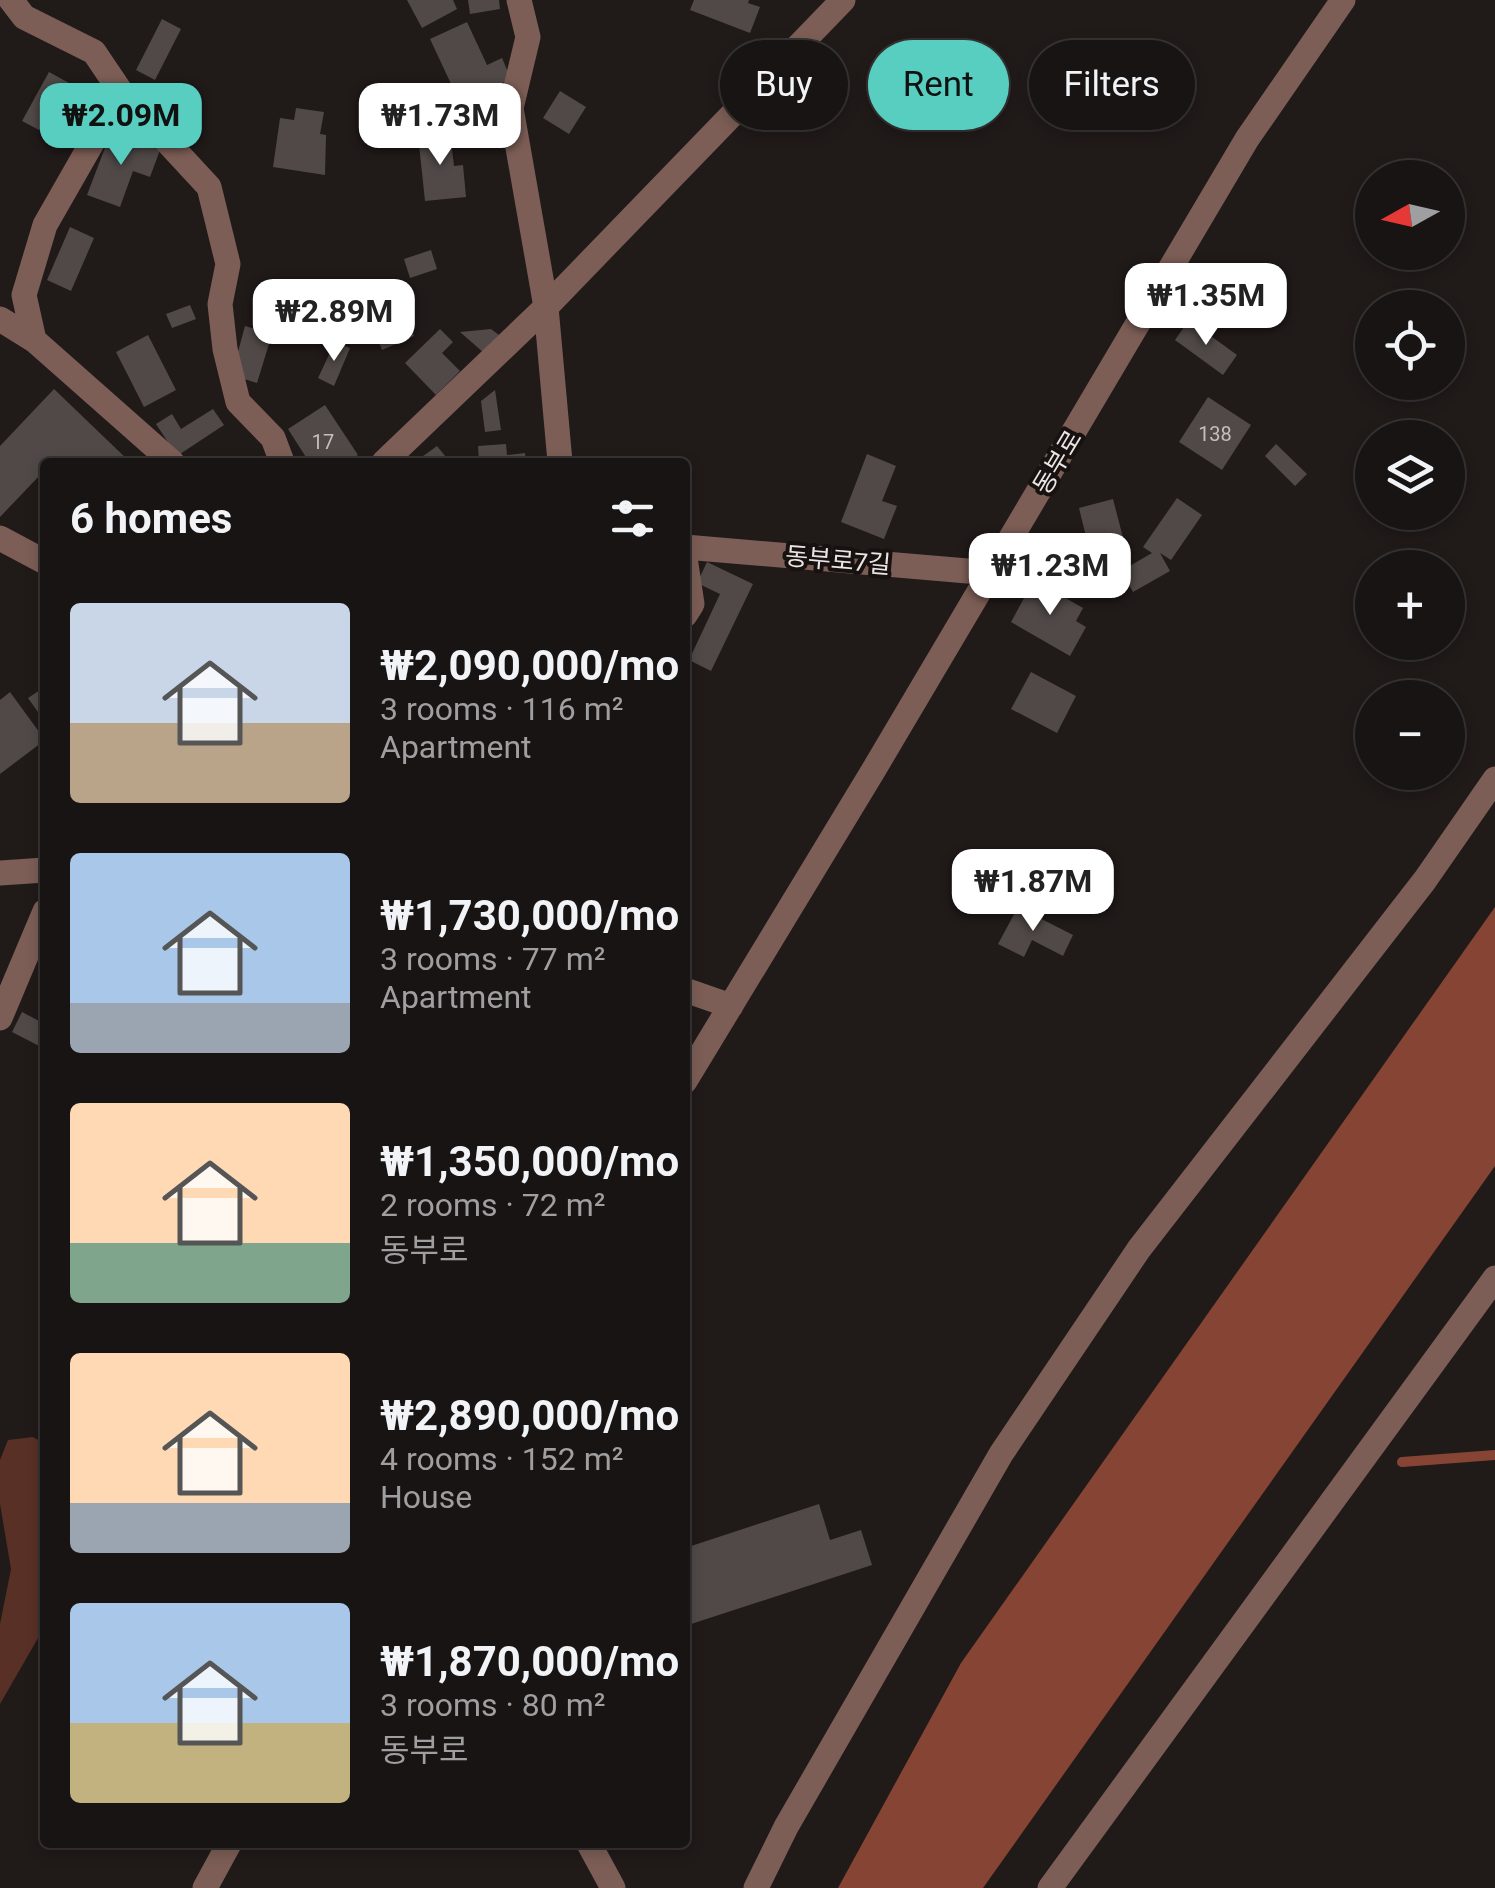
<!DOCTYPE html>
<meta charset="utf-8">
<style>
body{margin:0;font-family:Roboto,"Noto Sans KR",sans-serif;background:#252121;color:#f1f3f6;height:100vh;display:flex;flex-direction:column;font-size:38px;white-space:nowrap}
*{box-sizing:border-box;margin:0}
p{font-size:32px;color:#9f9ea0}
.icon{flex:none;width:55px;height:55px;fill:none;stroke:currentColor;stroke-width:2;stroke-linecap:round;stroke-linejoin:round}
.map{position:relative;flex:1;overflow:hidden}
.details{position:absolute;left:40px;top:458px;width:650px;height:1390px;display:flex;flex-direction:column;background:#181413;border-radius:10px;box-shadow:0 5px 15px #0003,0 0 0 2px #363333}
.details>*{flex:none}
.top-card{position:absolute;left:720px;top:40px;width:625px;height:90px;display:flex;gap:20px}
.needle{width:65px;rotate:262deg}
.tools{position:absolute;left:1355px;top:160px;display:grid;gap:20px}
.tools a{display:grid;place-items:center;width:110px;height:110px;border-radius:50%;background:#181413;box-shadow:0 5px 15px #0003,0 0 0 2px #363333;font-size:50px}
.price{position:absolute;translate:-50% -85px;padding:0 22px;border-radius:20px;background:#fff;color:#222;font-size:32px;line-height:65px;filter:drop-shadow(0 2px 5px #0008)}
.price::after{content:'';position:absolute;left:50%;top:60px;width:30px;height:22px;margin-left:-15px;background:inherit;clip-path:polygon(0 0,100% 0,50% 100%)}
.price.selected{background:#58cec1;color:#111}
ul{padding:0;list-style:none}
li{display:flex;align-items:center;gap:30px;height:250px;padding:0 30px}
li span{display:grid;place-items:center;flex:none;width:280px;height:200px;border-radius:10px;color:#555}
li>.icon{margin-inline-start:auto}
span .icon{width:120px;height:120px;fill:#fffc;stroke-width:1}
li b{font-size:42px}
h2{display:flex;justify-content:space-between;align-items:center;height:120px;padding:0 30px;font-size:42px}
.chip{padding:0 35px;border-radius:45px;background:#181413;box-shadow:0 5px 15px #0003,0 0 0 2px #363333;font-size:35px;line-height:90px}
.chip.selected{background:#58cec1;color:#111}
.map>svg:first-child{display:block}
</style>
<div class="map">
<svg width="1495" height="1888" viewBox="0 0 1495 1888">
<rect width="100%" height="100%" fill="#201a19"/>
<path fill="#583026" d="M 33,1437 L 45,1444 L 45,1626 L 0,1704 L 0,1624 L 11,1569 L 0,1504 L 0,1460 L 8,1440 Z"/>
<path fill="#864534" d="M 1495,907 L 1495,1166 L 983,1888 L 838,1888 L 961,1663 Z"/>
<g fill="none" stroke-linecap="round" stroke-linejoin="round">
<path stroke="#864534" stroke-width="10" d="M 1402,1462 L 1495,1455"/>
</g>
<path fill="#504947" d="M 407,0 L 453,0 L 457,9 L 422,28 Z
M 468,0 L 499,0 L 500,9 L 470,14 Z
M 694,0 L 749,0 L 748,3 L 760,7 L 750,33 L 690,10 Z
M 162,19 L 181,29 L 155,80 L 136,70 Z
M 467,22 L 487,65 L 502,58 L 511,79 L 460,103 L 430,39 Z
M 49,72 L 80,89 L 54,138 L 22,121 Z
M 560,91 L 586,107 L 569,134 L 543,118 Z
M 296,108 L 324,112 L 320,134 L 326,135 L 325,175 L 273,167 L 280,118 L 294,120 Z
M 111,132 L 160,150 L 150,177 L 133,171 L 120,207 L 87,195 Z
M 450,132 L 454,166 L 463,165 L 466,197 L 425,201 L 418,135 Z
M 70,227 L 94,238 L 71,291 L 47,280 Z
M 431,250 L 437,269 L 410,278 L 404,259 Z
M 404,282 L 414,307 L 405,312 L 414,336 L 382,350 L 362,300 Z
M 190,305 L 196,319 L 172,328 L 166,314 Z
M 1189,320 L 1237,355 L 1223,375 L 1175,340 Z
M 245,326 L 272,334 L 257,383 L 241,378 L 236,359 Z
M 440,329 L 453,342 L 442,353 L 460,371 L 436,395 L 405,363 Z
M 491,329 L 499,335 L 484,353 L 460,332 Z
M 148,335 L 176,390 L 144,407 L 116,352 Z
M 335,342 L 350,348 L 334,386 L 318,378 Z
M 54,389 L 130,462 L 45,462 L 45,476 L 42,473 L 0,517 L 0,446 Z
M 495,390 L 501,430 L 485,432 L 481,401 Z
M 1208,397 L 1251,425 L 1222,470 L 1179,442 Z
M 325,405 L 358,455 L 346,462 L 309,462 L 288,429 Z
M 213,409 L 224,425 L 177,456 L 156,424 L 172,414 L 181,429 Z
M 506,444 L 507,455 L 525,453 L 526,462 L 479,462 L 478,446 Z
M 1276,444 L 1307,474 L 1295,486 L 1265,456 Z
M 437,446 L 450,462 L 415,462 Z
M 867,454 L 896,466 L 882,501 L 897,506 L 884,539 L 841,522 Z
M 1177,498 L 1202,515 L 1171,560 L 1160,553 L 1170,571 L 1133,592 L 1121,571 L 1152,553 L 1143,547 Z
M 1113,499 L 1127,553 L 1092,561 L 1079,508 Z
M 1054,547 L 1078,559 L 1072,571 L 1048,559 Z
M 707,562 L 753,584 L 711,671 L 689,660 L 720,594 L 697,583 Z
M 1034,580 L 1083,608 L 1076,621 L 1086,627 L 1070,656 L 1011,622 Z
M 1031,672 L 1076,696 L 1057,733 L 1011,709 Z
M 43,688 L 45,692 L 45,722 L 28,698 Z
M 10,692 L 45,740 L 0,774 L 0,700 Z
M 1018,907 L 1073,935 L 1063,956 L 1032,940 L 1024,957 L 998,944 Z
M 22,1012 L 45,1024 L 45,1049 L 12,1032 Z
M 819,1504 L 830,1540 L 861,1530 L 872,1565 L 685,1626 L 685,1548 Z"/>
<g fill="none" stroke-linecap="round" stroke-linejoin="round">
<path stroke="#7c5e56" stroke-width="25" d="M 11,0 L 24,17 L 94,52 L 121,92 L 209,187 L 228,264 L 220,304 L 225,349 L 238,402 L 273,438 L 282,462
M 519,0 L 528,37 L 511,108 L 546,307 L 560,462
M 0,319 L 34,340 L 172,462
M 34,340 L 24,295 L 45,225 L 121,92
M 384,462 L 546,307 L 843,0
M 0,538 L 45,562
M 685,547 L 991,573
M 685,558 L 692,604 L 685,615
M 0,873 L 45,870
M 685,990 L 731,1006
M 0,1018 L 45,911
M 685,1081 L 873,771 L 1247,139 L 1343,0
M 588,1842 L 613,1888
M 205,1888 L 230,1842
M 756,1888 L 786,1827 L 1001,1454 L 1139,1249 L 1425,880 L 1495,779
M 1050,1888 L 1495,1278"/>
</g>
<g text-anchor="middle" stroke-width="8" stroke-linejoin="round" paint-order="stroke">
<g font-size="20" fill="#c4bfbe">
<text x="1215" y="441">138</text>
<text x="323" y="449">17</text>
</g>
<g font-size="25" fill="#ebe6e5" stroke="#171110">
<text transform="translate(1057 462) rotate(-59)" y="9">동부로</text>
<text transform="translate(838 560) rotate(5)" y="9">동부로7길</text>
</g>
</g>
</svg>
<div class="tools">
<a><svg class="needle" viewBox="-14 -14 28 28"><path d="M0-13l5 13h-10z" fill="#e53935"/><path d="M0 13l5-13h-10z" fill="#9f9ea0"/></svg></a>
<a><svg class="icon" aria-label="locate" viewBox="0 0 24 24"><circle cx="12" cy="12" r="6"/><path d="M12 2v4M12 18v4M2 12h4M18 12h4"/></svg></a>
<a><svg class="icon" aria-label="layers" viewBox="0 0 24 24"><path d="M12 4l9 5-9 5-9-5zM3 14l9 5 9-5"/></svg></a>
<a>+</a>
<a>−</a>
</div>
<b class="price selected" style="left:121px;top:168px">₩2.09M</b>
<b class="price" style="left:440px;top:168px">₩1.73M</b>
<b class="price" style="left:1206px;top:348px">₩1.35M</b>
<b class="price" style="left:334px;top:364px">₩2.89M</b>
<b class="price" style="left:1050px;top:618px">₩1.23M</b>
<b class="price" style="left:1033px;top:934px">₩1.87M</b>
<div class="top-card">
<a class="chip">Buy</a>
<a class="chip selected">Rent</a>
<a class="chip">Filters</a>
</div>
<section class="details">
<h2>6 homes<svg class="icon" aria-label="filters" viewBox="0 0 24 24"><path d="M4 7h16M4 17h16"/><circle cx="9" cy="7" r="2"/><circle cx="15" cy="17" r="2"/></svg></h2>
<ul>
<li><span style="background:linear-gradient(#c9d6e8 60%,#b9a48a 0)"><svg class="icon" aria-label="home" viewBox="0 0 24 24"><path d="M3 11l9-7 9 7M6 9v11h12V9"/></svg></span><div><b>₩2,090,000/mo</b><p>3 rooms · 116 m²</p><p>Apartment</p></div></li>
<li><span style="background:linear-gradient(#a9c7e8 75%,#9aa5b1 0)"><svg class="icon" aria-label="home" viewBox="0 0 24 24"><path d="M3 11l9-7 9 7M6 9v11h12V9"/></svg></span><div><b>₩1,730,000/mo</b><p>3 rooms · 77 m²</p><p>Apartment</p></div></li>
<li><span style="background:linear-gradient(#ffd9b3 70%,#7fa58c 0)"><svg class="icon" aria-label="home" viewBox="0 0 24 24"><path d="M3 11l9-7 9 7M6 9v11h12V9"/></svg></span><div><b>₩1,350,000/mo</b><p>2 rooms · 72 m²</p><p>동부로</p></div></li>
<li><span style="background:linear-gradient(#ffd9b3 75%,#9aa5b1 0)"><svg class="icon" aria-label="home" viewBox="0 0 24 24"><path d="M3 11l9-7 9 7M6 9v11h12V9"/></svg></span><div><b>₩2,890,000/mo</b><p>4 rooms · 152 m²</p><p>House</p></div></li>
<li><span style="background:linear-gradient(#a9c7e8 60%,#c2b280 0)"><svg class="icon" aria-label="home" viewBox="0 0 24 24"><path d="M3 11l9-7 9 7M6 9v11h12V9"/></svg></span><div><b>₩1,870,000/mo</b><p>3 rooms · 80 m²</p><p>동부로</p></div></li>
</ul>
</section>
</div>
